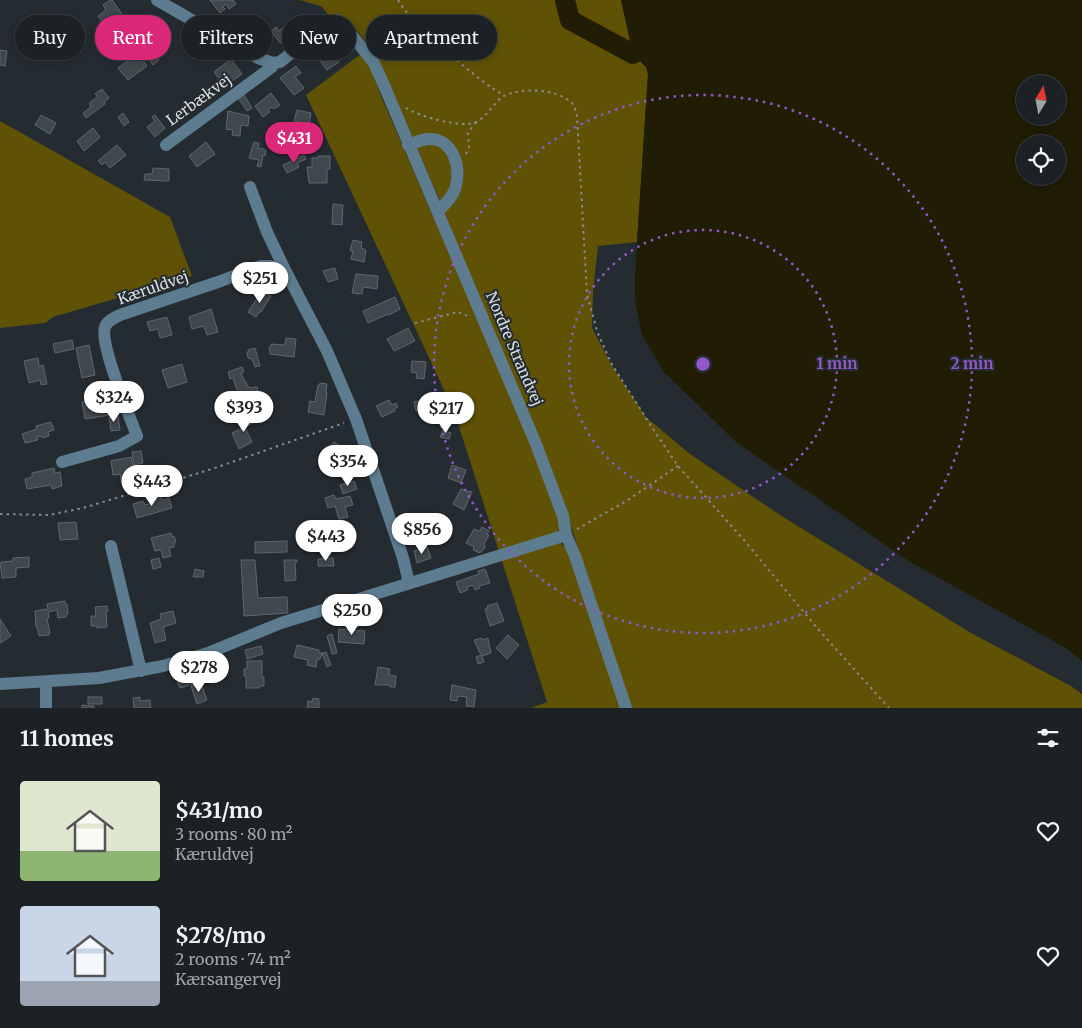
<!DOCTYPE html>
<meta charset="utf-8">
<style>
body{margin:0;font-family:Merriweather,serif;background:#25292d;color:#f1f3f6;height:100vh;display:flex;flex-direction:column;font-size:19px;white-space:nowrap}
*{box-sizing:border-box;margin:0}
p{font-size:16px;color:#a0a3a7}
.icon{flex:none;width:28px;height:28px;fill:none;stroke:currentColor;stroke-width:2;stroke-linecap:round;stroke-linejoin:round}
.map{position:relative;height:708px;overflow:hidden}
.sheet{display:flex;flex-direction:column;background:#1c2125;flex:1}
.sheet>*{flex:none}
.banner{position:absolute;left:15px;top:15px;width:500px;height:45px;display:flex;gap:10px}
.needle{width:32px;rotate:10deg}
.buttons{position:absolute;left:1016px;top:75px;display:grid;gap:10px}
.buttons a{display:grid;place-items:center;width:50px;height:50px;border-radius:50%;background:#1c2125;box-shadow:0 2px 8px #0003,0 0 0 1px #3a3e42;font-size:25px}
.price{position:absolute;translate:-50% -42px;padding:0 11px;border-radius:18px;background:#fff;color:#222;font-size:16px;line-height:32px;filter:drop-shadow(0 1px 2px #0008)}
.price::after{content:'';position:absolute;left:50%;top:30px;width:15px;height:11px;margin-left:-8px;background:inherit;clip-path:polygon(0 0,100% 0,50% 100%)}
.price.active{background:#db2777;color:#fff}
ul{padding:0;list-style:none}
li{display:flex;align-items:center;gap:15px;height:125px;padding:0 20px}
li span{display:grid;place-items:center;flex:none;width:140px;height:100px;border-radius:5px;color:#555}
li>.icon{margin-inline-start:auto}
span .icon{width:60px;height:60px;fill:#fffc;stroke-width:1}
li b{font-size:21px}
h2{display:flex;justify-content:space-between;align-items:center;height:60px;padding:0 20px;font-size:21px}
.pill{padding:0 18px;border-radius:22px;background:#1c2125;box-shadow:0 2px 8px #0003,0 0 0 1px #3a3e42;font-size:18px;line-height:45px}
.pill.active{background:#db2777;color:#fff}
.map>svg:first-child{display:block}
</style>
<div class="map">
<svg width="1082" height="708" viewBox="0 0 1082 708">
<rect width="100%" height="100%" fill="#252c31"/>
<path fill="#5f5205" d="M 299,0 L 621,0 L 633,54 L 646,67 L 648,74 L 637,242 L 598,246 L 593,291 L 592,328 L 612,366 L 646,417 L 690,454 L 780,515 L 971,633 L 1071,686 L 1082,694 L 1082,708 L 630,708 L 571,526 L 537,438 L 468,276 L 441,203 L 377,57 L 350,21 L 339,15 L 331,18 L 321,6 Z
M 361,54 L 371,67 L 381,96 L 532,445 L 561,524 L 558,531 L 562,545 L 569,550 L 621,708 L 531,708 L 547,702 L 454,411 L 306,95 Z
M 0,121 L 170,217 L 192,276 L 53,317 L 45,323 L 0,328 Z"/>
<path fill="#211c04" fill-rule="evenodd" d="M 621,0 L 1082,0 L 1082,661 L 1066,648 L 910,562 L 736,442 L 664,372 L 642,335 L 635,300 L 635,272 L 648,74 L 646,67 L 633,54 ZM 1025,84 L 1058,84 L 1058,116 L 1025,116 ZM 1025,144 L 1058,144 L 1058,176 L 1025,176 Z"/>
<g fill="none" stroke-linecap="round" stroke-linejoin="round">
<path stroke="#211c04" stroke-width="20" d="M 565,0 L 570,20 L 633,54"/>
</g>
<path fill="#40484d" stroke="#5f676c" d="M 110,0 L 112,0 L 124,17 L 119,21 L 117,18 L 111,22 L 113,25 L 107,29 L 98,16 L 106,10 L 103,5 Z
M 210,0 L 233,0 L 236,4 L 229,9 L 226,4 L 223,7 L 225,9 L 220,13 Z
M 290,22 L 294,29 L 283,38 L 284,40 L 280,43 L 271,31 L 276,27 L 279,31 Z
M 115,28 L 120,35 L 111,42 L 106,35 Z
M 248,28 L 253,31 L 251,36 L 257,39 L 254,44 L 242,38 Z
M 197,35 L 203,50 L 192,55 L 190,50 L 186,52 L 183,43 L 187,42 L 186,39 Z
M 311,44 L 317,52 L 312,56 L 306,49 Z
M 328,47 L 339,62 L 327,70 L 316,55 Z
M 0,50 L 7,51 L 5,66 L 0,65 Z
M 152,51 L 159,60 L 153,65 L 147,56 Z
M 138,53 L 147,66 L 128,80 L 118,68 Z
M 231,59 L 242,74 L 225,86 L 214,72 Z
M 296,66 L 301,73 L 295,77 L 304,88 L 294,95 L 280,78 Z
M 102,89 L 109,98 L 104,102 L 105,104 L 86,118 L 83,113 L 91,107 L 89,103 L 98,97 L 95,94 Z
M 271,93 L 280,105 L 274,109 L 272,107 L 268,110 L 270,112 L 263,117 L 255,106 Z
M 244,95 L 252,108 L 247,111 L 239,99 Z
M 297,110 L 311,113 L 309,124 L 305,123 L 305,129 L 304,129 L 303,132 L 305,132 L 302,135 L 297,134 L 300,122 L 294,121 Z
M 228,111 L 249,116 L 248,126 L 241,125 L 240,136 L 232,135 L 233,130 L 226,129 Z
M 123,113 L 129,122 L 124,126 L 118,117 Z
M 41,115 L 56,123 L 50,134 L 35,125 Z
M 155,115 L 165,128 L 155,137 L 147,127 L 155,121 L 152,117 Z
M 93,128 L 100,137 L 84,151 L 77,141 Z
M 206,142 L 215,154 L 197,167 L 189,156 Z
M 254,142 L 259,143 L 258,148 L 264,149 L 266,151 L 265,156 L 263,155 L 261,167 L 257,166 L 259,160 L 249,158 Z
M 117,145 L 126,155 L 110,168 L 105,162 L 102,165 L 98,161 Z
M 304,155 L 306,159 L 297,163 L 299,167 L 287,173 L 283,165 Z
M 318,156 L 330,156 L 330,169 L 327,169 L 327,183 L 309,183 L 307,167 L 312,167 L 312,158 L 318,158 Z
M 153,168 L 169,169 L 169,181 L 144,180 L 145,174 L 152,174 Z
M 333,204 L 343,205 L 342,225 L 332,224 Z
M 353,240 L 362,242 L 361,248 L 366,250 L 364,262 L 351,259 L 353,251 L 350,251 Z
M 335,268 L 338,279 L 328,282 L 323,271 Z
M 356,274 L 378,276 L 377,289 L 363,287 L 362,294 L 352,293 Z
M 264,291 L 271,296 L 261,312 L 259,312 L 256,317 L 248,312 L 259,295 L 261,296 Z
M 395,297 L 400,309 L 389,315 L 388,314 L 368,323 L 363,311 Z
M 211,309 L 218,332 L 207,335 L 204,326 L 192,329 L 189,317 Z
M 167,317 L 172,335 L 160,338 L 158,329 L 150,331 L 147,322 Z
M 408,328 L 415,341 L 394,351 L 387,339 Z
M 286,338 L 296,339 L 294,357 L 270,354 L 269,347 L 271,347 L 271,344 L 285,345 Z
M 72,340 L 74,349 L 55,353 L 53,344 Z
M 89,345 L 95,375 L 82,378 L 76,348 Z
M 255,348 L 260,366 L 255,367 L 252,359 L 248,358 L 247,352 L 249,352 L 248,350 Z
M 38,358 L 39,366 L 43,365 L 47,384 L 41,385 L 40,380 L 29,383 L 24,361 Z
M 412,361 L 426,362 L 424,379 L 416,378 L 417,373 L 411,372 Z
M 182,364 L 187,382 L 168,388 L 162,370 Z
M 242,367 L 244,372 L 241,374 L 249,388 L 257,387 L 258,390 L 257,391 L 257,392 L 245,397 L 242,391 L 238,393 L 233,378 L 230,379 L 228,372 Z
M 320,383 L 327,384 L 326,392 L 327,393 L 324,415 L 308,412 L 310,401 L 315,402 L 318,385 L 319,386 Z
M 432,398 L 433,403 L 437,402 L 439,411 L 425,414 L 424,409 L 416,411 L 414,402 Z
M 389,400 L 392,405 L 396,403 L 398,407 L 394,409 L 395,411 L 382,417 L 376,406 Z
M 88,401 L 89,404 L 107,401 L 110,415 L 85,419 L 82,402 Z
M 254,415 L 257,421 L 245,427 L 252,442 L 239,449 L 232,433 L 244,428 L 241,422 Z
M 118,416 L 120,430 L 111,431 L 109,417 Z
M 51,422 L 54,430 L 48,432 L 49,436 L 42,438 L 41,436 L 37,437 L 38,440 L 25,443 L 22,434 L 37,429 L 36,426 Z
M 444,427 L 448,428 L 447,432 L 451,433 L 449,439 L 440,437 Z
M 334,442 L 345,449 L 342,454 L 347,457 L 344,462 L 340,459 L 334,469 L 325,464 L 328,458 L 325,456 L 327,453 L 330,455 L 334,449 L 331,447 Z
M 141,451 L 143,463 L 134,465 L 132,452 Z
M 131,457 L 136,481 L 122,484 L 120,474 L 113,475 L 111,461 Z
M 452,465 L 466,470 L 461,483 L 448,478 Z
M 54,468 L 55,473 L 60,472 L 62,486 L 52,489 L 51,485 L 27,489 L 25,479 L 32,477 L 32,473 Z
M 354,481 L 357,489 L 343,494 L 340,485 Z
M 461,489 L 469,492 L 469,491 L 472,492 L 464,510 L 453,504 Z
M 334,495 L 336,499 L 350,496 L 353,505 L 345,507 L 348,517 L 339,519 L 335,506 L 328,508 L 325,498 Z
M 161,496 L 162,500 L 169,498 L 172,508 L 137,518 L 133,504 L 143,501 L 145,505 L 153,503 L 152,499 Z
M 76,522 L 78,539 L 60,540 L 58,523 Z
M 482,527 L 489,531 L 487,534 L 489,535 L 484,544 L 485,548 L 480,553 L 473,550 L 474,547 L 466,543 L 474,529 L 480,531 Z
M 171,533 L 172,537 L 174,536 L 176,542 L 174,543 L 174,547 L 169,548 L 171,556 L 163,558 L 161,550 L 155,551 L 151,538 Z
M 287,541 L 287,552 L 255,553 L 255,542 Z
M 427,547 L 431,558 L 417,563 L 414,551 Z
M 29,557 L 29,567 L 16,568 L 16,577 L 2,578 L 1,568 L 0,568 L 1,562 L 13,561 L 13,558 Z
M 159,558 L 161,567 L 153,569 L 151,560 Z
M 333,558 L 334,566 L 318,566 L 318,559 Z
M 241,560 L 255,560 L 258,598 L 287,597 L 288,613 L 244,616 Z
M 284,560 L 297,560 L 297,562 L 295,562 L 296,580 L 285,581 Z
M 195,569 L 204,571 L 203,577 L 193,577 Z
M 485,569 L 490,583 L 479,586 L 480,588 L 475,590 L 473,585 L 467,587 L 468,590 L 460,593 L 456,582 L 479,574 L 478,571 Z
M 65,601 L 65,604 L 67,604 L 68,614 L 66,615 L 66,617 L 58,618 L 57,610 L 48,612 L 49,618 L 47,619 L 50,633 L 49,633 L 49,635 L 39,636 L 37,627 L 36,627 L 35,611 L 48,609 L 47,604 Z
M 497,603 L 504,621 L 490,626 L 485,609 L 488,608 L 487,606 Z
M 107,606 L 108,611 L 106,611 L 107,627 L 97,628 L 97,626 L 91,626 L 91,616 L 96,616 L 95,607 Z
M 173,611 L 176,623 L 163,627 L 166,640 L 155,643 L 150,623 L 161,619 L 160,614 Z
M 0,619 L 11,636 L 0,643 Z
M 339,629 L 365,631 L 364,644 L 338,642 Z
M 332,634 L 337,653 L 332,654 L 327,636 Z
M 508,635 L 519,645 L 507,659 L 496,648 Z
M 482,638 L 483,640 L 488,638 L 491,653 L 482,656 L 484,662 L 478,664 L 476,657 L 481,655 L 474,640 Z
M 297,645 L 319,650 L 319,653 L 322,653 L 320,659 L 317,659 L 316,667 L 307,665 L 308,660 L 294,657 Z
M 261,646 L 263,654 L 247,659 L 245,650 Z
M 326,652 L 331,665 L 327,667 L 322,653 Z
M 247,661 L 262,661 L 262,677 L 264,677 L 264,686 L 259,686 L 259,688 L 246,688 L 246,676 L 244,676 L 244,669 L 247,669 Z
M 378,667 L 390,669 L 389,675 L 396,676 L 395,687 L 390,687 L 390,685 L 375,685 Z
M 190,677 L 192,684 L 180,688 L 177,681 Z
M 201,683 L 207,700 L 197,704 L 191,686 Z
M 452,685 L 476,690 L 474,707 L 466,706 L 467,697 L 458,696 L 457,701 L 450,700 Z
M 88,697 L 102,697 L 102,704 L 88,704 Z
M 140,697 L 140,701 L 150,700 L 151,708 L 134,708 L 133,698 Z
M 313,698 L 319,699 L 319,708 L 307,708 L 308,701 L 312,702 Z
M 82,705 L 94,706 L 94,708 L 82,708 Z"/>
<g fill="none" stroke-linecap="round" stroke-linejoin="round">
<path stroke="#858b8e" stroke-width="2" stroke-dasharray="2.5 4" stroke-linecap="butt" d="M 398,0 C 404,11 414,20 424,29 C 446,51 477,80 505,96
M 406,108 C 418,116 463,129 476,122 C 486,118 494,102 504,96 C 522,87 556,89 571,102 C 574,105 576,111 577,116 L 587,294 L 597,331 L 611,363 L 653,429 L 678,466 L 744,540 L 817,628 L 889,708
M 466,154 L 469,147 L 468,133 L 476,122
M 415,323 L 458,312 L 470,317
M 0,514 L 49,515 L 83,508 L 212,469 L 344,423
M 577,529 L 628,500 L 678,466"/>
<path stroke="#5e7c8f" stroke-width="12" d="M 157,0 L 258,58 L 273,63 L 280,62 L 329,23 L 337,20 L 343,24 L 374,63 L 383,83 L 536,444 L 563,516 L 566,535 L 575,556 L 626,708
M 166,145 L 272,67 L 273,63
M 408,145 C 414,143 421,140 427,139 C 454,137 462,169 455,189 C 452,198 445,204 438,211
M 250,187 L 267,232 L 285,270
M 62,462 L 119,446 L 137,436 C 130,417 99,343 105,327 C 107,321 114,318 120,315 L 221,281 L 260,266 L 270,266 L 285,270 L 327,351 L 356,419 L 403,558 L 409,583
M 111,546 L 141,671
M 46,682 L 46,708
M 0,684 L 99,678 L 163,666 L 208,653 L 281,623 L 566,535"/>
</g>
<g fill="none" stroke="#9258c8" stroke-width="2.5" stroke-dasharray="2.5 5">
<circle cx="703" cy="364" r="134"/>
<circle cx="703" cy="364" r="269"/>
</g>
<g text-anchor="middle" stroke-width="4" stroke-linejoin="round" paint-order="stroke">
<g font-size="15" fill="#d9dee1" stroke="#252c31">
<text transform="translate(199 100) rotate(-36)" y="5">Lerbækvej</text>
<text transform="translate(153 288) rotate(-19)" y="5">Kæruldvej</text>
<text transform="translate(514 349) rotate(67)" y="5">Nordre Strandvej</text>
</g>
</g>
<circle cx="703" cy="364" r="8" fill="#9258c8" stroke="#252c31" stroke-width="2.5"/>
<g font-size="15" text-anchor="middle" font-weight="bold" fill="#9258c8" stroke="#252c31" stroke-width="4" stroke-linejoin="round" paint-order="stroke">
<text x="837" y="369">1 min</text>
<text x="972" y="369">2 min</text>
</g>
</svg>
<div class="buttons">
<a><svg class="needle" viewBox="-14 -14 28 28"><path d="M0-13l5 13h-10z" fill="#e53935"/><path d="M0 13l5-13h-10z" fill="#a0a3a7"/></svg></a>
<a><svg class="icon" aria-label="locate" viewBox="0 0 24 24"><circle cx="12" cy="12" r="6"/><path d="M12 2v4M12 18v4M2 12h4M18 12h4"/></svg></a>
</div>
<b class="price active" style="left:294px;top:164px">$431</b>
<b class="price" style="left:260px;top:304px">$251</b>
<b class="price" style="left:114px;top:423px">$324</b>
<b class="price" style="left:244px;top:433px">$393</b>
<b class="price" style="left:446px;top:434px">$217</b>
<b class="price" style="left:348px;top:487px">$354</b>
<b class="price" style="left:152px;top:507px">$443</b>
<b class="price" style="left:422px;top:555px">$856</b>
<b class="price" style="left:326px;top:562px">$443</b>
<b class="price" style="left:352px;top:636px">$250</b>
<b class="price" style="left:199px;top:693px">$278</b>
<div class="banner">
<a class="pill">Buy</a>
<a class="pill active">Rent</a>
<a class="pill">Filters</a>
<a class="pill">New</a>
<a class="pill">Apartment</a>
</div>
</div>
<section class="sheet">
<h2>11 homes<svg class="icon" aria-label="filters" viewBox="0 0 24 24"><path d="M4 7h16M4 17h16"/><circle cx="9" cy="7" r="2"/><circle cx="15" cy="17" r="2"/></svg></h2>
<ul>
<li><span style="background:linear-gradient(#dfe7d0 70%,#8fb573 0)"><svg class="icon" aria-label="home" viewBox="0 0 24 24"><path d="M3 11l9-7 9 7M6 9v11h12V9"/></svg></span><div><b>$431/mo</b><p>3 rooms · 80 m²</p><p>Kæruldvej</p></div><svg class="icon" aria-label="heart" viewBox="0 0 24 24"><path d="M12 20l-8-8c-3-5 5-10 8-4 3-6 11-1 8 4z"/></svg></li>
<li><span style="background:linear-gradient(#c9d6e8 75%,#9aa5b1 0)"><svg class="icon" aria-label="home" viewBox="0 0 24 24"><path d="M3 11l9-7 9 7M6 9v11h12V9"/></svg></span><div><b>$278/mo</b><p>2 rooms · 74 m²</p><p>Kærsangervej</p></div><svg class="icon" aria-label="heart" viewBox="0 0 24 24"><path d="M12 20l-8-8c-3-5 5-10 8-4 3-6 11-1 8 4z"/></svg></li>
</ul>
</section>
